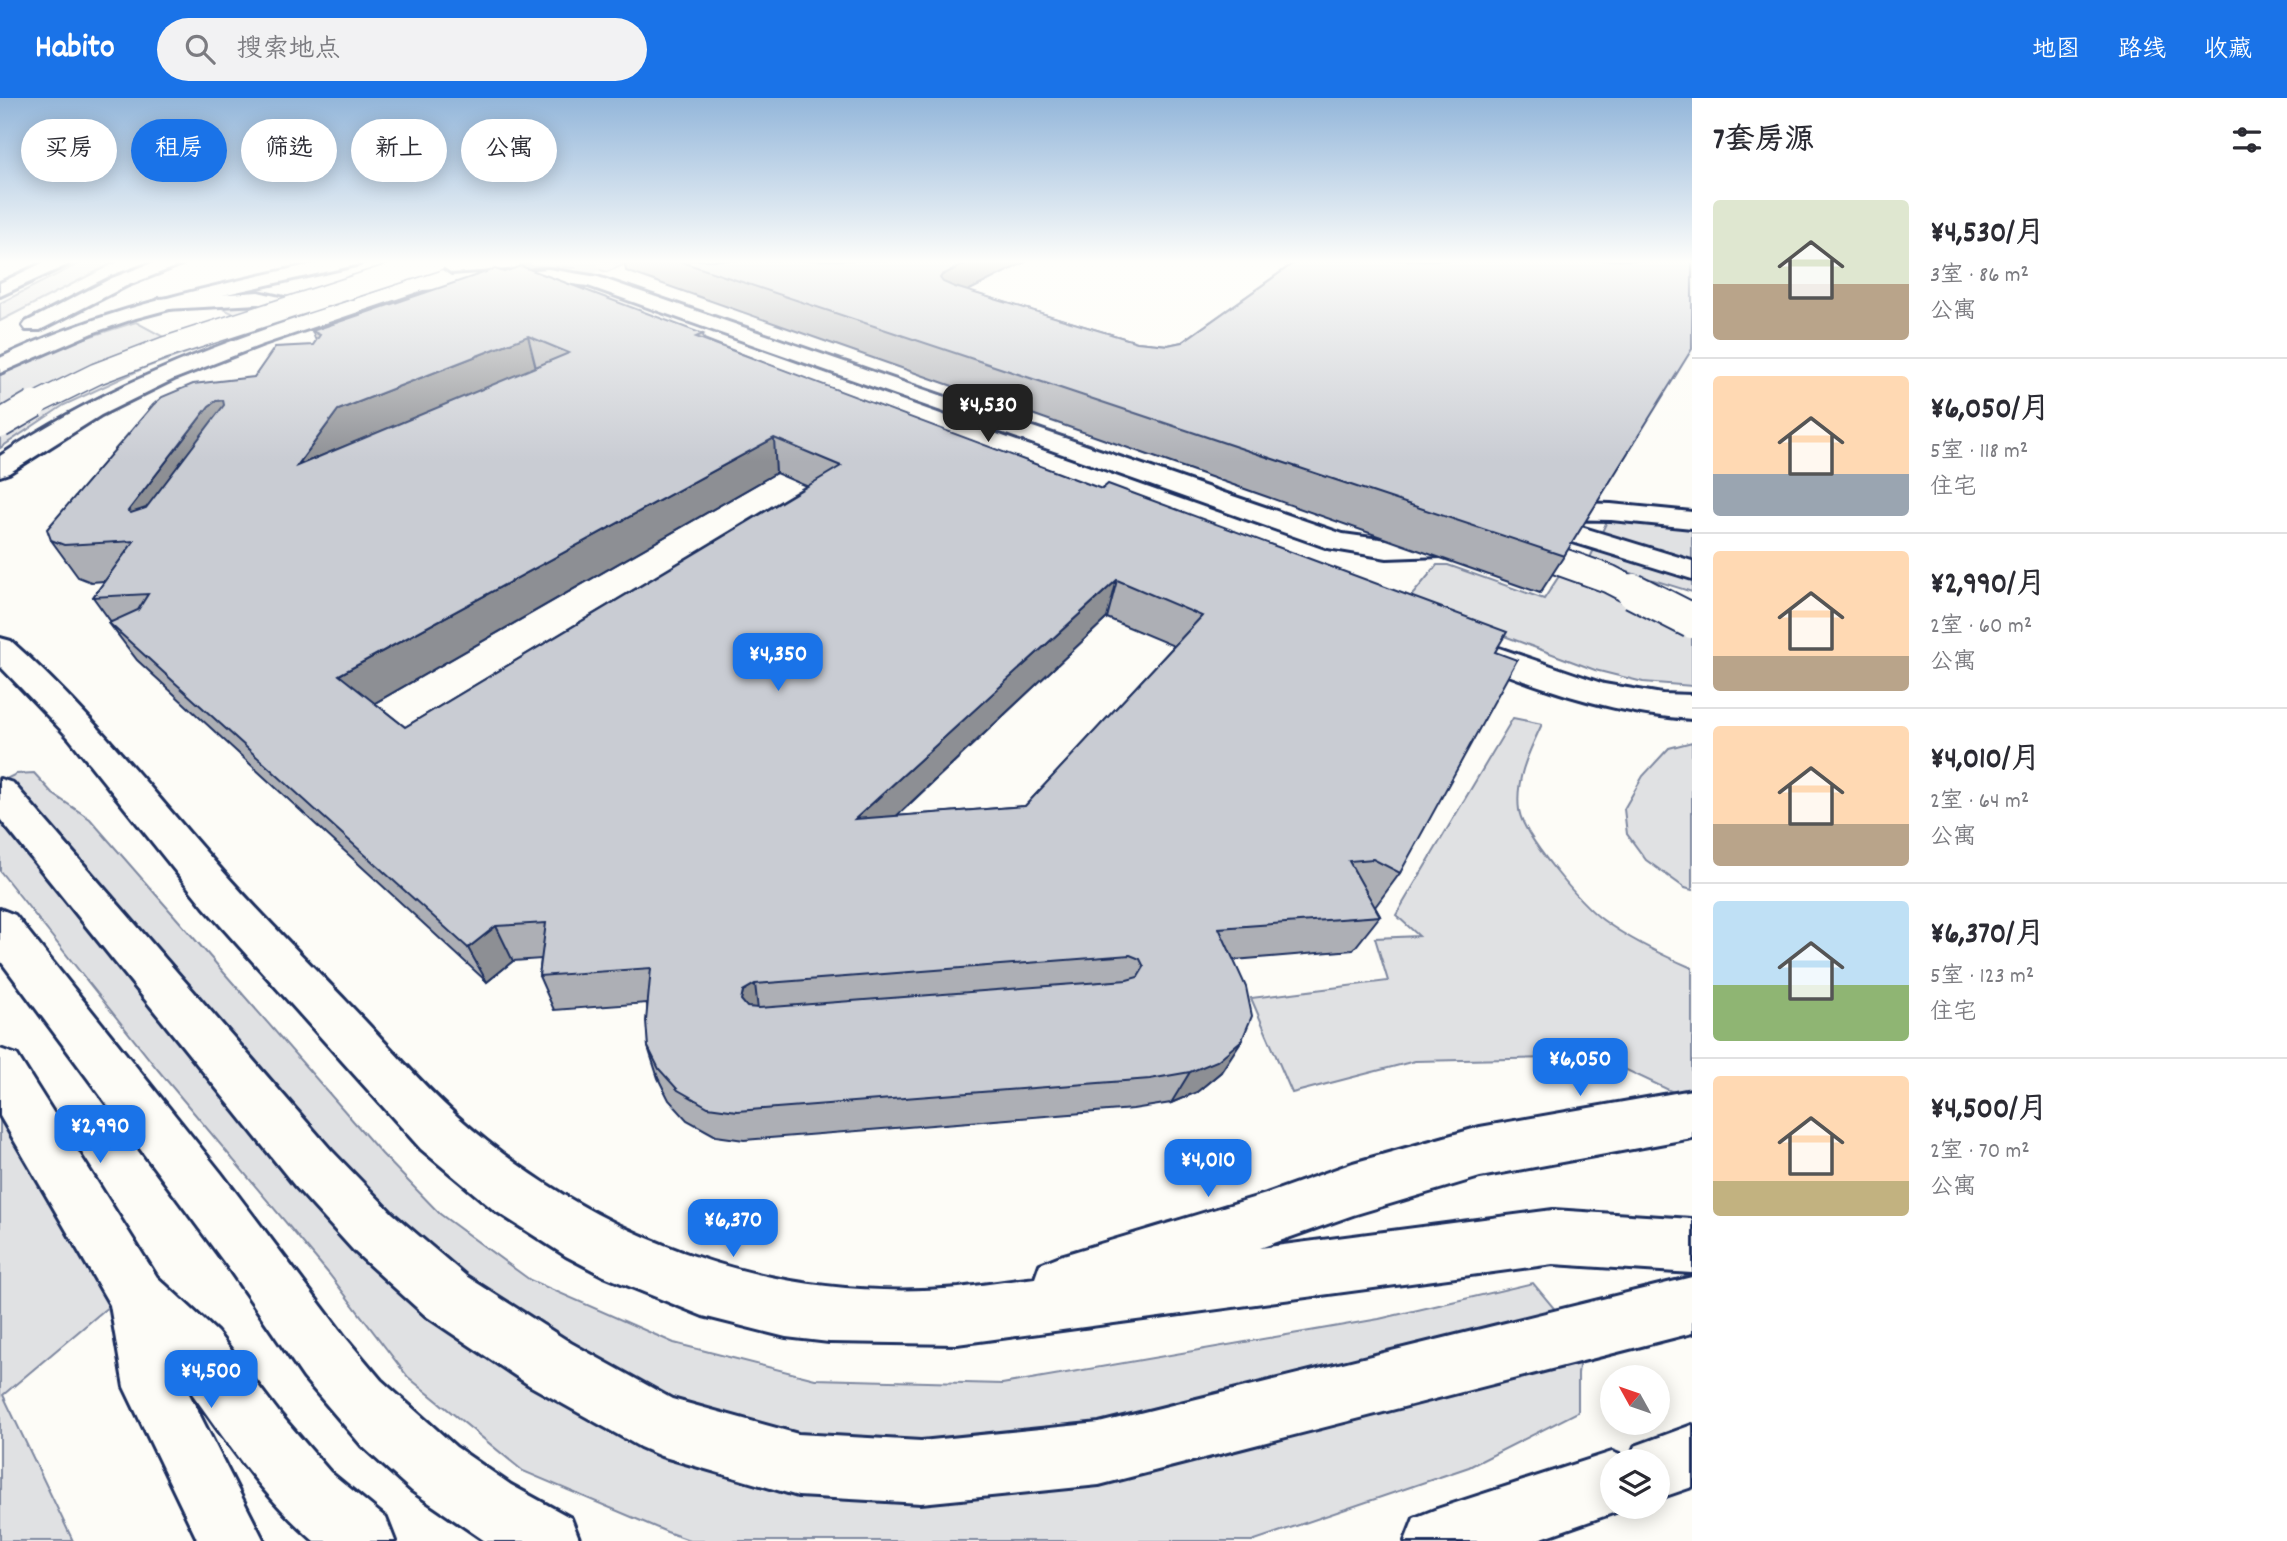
<!DOCTYPE html>
<html lang="zh">
<meta charset="utf-8">
<style>
body{margin:0;font-family:Dekko,"LXGW WenKai TC",sans-serif;background:#f2f2f3;color:#2b2b33;height:100vh;display:flex;flex-direction:column;font-size:26px;white-space:nowrap}
*{box-sizing:border-box;margin:0}
p{font-size:23px;color:#7c7c81}
.icon{flex:none;width:38px;height:38px;fill:none;stroke:currentColor;stroke-width:2;stroke-linecap:round;stroke-linejoin:round}
.map{position:relative;flex:1;overflow:hidden}
.drawer{display:flex;flex-direction:column;background:#fff;width:595px}
.drawer>*{flex:none}
.banner{position:absolute;left:21px;top:21px;width:665px;height:63px;display:flex;gap:14px}
.needle{width:46px;rotate:310deg}
.buttons{position:absolute;left:1600px;top:1267px;display:grid;gap:14px}
.buttons a{display:grid;place-items:center;width:70px;height:70px;border-radius:50%;background:#fff;box-shadow:0 4px 18px #0003;font-size:35px}
.price{position:absolute;translate:-50% -60px;padding:0 16px;border-radius:14px;background:#1a73e8;color:#fff;font-size:23px;line-height:46px;filter:drop-shadow(0 2px 4px #0008)}
.price::after{content:'';position:absolute;left:50%;top:42px;width:21px;height:16px;margin-left:-10px;background:inherit;clip-path:polygon(0 0,100% 0,50% 100%)}
.price.current{background:#222;color:#fff}
ul{padding:0;list-style:none}
li{display:flex;align-items:center;gap:21px;height:175px;padding:0 21px}
li+li{border-top:2px solid #e1e1e2}
li span{display:grid;place-items:center;flex:none;width:196px;height:140px;border-radius:7px;color:#555}
li>.icon{margin-inline-start:auto}
span .icon{width:84px;height:84px;fill:#fffc;stroke-width:1}
li b{font-size:30px}
h2{display:flex;justify-content:space-between;align-items:center;height:84px;padding:0 21px;font-size:30px}
.chip{padding:0 24px;border-radius:32px;background:#fff;box-shadow:0 4px 18px #0003;font-size:24px;line-height:63px}
.chip.current{background:#1a73e8;color:#fff}
header{display:flex;align-items:center;gap:42px;box-sizing:border-box;height:98px;padding:0 35px;background:#1a73e8;color:#fff}
header strong{font-size:33px}
nav{display:flex;gap:38px;margin-inline-start:auto;font-size:24px}
.search{width:490px;height:63px;background:#f2f2f3;display:flex;align-items:center;gap:18px;box-sizing:border-box;padding:0 24px;border-radius:38px;color:#7c7c81;font-size:26px}
main{display:flex;flex:1;min-height:0}
.map>svg:first-child{display:block}
</style>
<header>
<strong>Habito</strong>
<div class="search"><svg class="icon" aria-label="search" viewBox="0 0 24 24"><circle cx="10" cy="10" r="6"/><path d="M15 15l6 6"/></svg>搜索地点</div>
<nav><a>地图</a><a>路线</a><a>收藏</a></nav>
</header>
<main>
<div class="map">
<svg width="1692" height="1443" viewBox="0 0 1692 1443">
<rect width="100%" height="100%" fill="#fdfcf7"/>
<filter id="ink" filterUnits="userSpaceOnUse"><feTurbulence type="fractalNoise" baseFrequency=".0143" numOctaves="2"/><feDisplacementMap in="SourceGraphic" scale="14" xChannelSelector="R" yChannelSelector="G"/><feConvolveMatrix kernelMatrix="1 2 1 2 8 2 1 2 1" color-interpolation-filters="sRGB"/></filter>
<g filter="url(#ink)">
<path fill="#e0e1e3" stroke="#7e88a0" stroke-width="2" d="M 86,162 L 119,162 L 0,223 L 0,205 Z
M 529,162 L 601,162 L 626,166 L 607,174 L 597,171 L 518,167 L 530,165 Z
M 218,208 L 264,210 L 304,217 L 240,236 L 144,270 L 64,307 L 0,350 L 0,277 L 69,245 L 136,224 L 167,241 L 238,218 Z
M 1607,423 L 1692,431 L 1692,494 L 1589,462 Z
M 1437,467 L 1448,467 L 1544,501 L 1565,469 L 1692,511 L 1692,588 L 1643,584 L 1595,572 L 1408,502 Z
M 1513,620 L 1542,626 C 1529,654 1515,681 1519,712 C 1523,738 1581,806 1603,822 C 1630,842 1662,857 1692,870 L 1692,1003 L 1599,959 L 1415,963 L 1292,995 L 1251,900 L 1388,883 L 1375,840 L 1419,838 L 1396,817 Z
M 1692,644 L 1692,792 L 1685,790 L 1646,762 L 1627,736 L 1624,711 L 1643,678 L 1669,650 Z
M 34,675 L 53,696 L 90,721 L 382,1056 L 440,1116 L 530,1182 L 674,1245 L 815,1281 L 1002,1286 L 1379,1221 L 1533,1185 L 1582,1244 L 1578,1276 L 1578,1314 L 1469,1369 L 1252,1443 L 692,1443 L 667,1434 L 523,1373 L 408,1279 L 329,1176 L 158,972 L 0,773 L 0,684 L 16,676 Z
M 0,975 L 134,1187 L 3,1297 L 73,1443 L 0,1443 Z"/>
<g fill="none" stroke-linecap="round" stroke-linejoin="round">
<path stroke="#d0d3d8" stroke-width="21" stroke-dasharray="21 10" stroke-linecap="butt" d="M 584,210 L 563,198 L 558,185 L 568,175 L 598,162"/>
<defs>
<path id="street" d="M 49,162 L 72,162 L 69,166 L 0,198 L 0,185 Z
M 548,171 L 598,179 L 1343,436 L 1387,442 L 1468,439 L 1478,442 L 1482,448 L 1478,454 L 1468,457 L 1387,460 L 1328,450 L 588,188 L 548,183 L 423,192 L 261,247 L 174,281 L 101,317 L 9,375 L 0,378 L 0,358 C 95,294 198,253 307,217 L 258,206 L 166,211 L 159,209 L 156,205 L 159,201 L 258,194 L 328,210 L 442,172 L 451,178 Z
M 1541,404 L 1611,406 L 1692,414 L 1692,430 L 1611,422 L 1555,421 L 1692,463 L 1692,481 L 1527,430 L 1523,424 L 1531,417 L 1527,412 L 1531,406 Z
M 1464,538 L 1604,586 L 1662,596 L 1692,597 L 1692,621 C 1607,616 1531,587 1453,555 L 1448,548 L 1453,541 Z
M 0,540 L 11,543 C 89,612 151,692 219,769 C 260,816 304,859 347,904 C 384,942 418,983 458,1019 C 598,1143 772,1206 959,1190 C 984,1187 1010,1183 1035,1180 L 1040,1166 L 1060,1158 L 1266,1096 L 1353,1065 L 1480,1029 L 1692,992 L 1692,1040 L 1480,1079 L 1353,1117 L 1260,1150 L 1553,1112 L 1692,1121 L 1692,1175 L 1553,1166 L 957,1246 L 829,1244 L 786,1239 L 703,1218 L 604,1178 L 566,1158 L 494,1112 L 421,1051 L 204,809 L 69,640 L 0,568 Z
M 0,681 L 13,685 L 331,1052 L 392,1115 L 466,1178 L 571,1245 L 672,1301 L 798,1336 L 921,1343 L 1099,1325 L 1692,1179 L 1692,1235 L 1099,1387 L 921,1405 L 798,1398 L 661,1358 L 640,1349 L 529,1287 L 426,1218 L 354,1153 L 295,1088 L 0,721 Z
M 0,951 L 17,957 L 157,1179 L 217,1234 L 280,1316 L 330,1374 L 386,1420 L 395,1443 L 314,1443 C 261,1397 222,1337 181,1280 L 264,1443 L 198,1443 L 124,1289 L 110,1207 L 0,1018 Z"/>
<path id="primary" d="M 160,162 L 185,162 L 182,166 L 126,188 L 40,232 L 26,232 L 23,228 L 26,224 L 112,180 Z
M 331,162 L 363,162 L 360,166 L 218,198 L 136,220 L 92,235 L 0,275 L 0,260 C 105,209 218,187 331,162 Z
M 0,811 L 15,817 L 221,1075 L 345,1239 L 381,1282 L 456,1349 L 511,1387 L 571,1420 L 580,1443 L 485,1443 L 412,1393 L 362,1348 L 304,1280 L 227,1168 L 0,862 Z
M 1692,1327 L 1692,1389 L 1657,1401 L 1657,1363 L 1612,1363 L 1612,1409 L 1630,1409 L 1533,1443 L 1405,1443 L 1414,1420 L 1437,1411 L 1612,1354 L 1630,1361 L 1635,1348 Z"/>
</defs>
<use href="#street" stroke="#1b2f5e" stroke-width="6"/>
<use href="#primary" stroke="#1b2f5e" stroke-width="6"/>
<use href="#street" fill="#fdfcf7" fill-rule="evenodd"/>
<use href="#primary" fill="#fdfcf7" fill-rule="evenodd"/>
<defs>
<path id="street-bridge-far2" d="M 31,308 L 96,276 L 164,250 L 436,162"/>
<path id="street-bridge-far1" d="M 0,326 L 34,306
M 1511,446 L 1609,481 L 1636,495"/>
<path id="street-bridge" d="M 1633,493 L 1692,523"/>
</defs>
<use href="#street-bridge-far2" stroke="#1b2f5e" stroke-width="24" stroke-linecap="butt"/>
<use href="#street-bridge-far1" stroke="#1b2f5e" stroke-width="31" stroke-linecap="butt"/>
<use href="#street-bridge" stroke="#1b2f5e" stroke-width="38" stroke-linecap="butt"/>
<use href="#street-bridge-far2" stroke="#fdfcf7" stroke-width="21"/>
<use href="#street-bridge-far1" stroke="#fdfcf7" stroke-width="27"/>
<use href="#street-bridge" stroke="#fdfcf7" stroke-width="34"/>
</g>
<path fill="#adafb5" stroke="#1b2f5e" stroke-width="2" fill-rule="evenodd" d="M 624,162 L 1029,162 L 967,193 L 1137,244 L 1168,247 L 1182,244 L 1292,166 L 1275,162 L 1692,162 L 1564,458 L 1540,495 L 626,173 Z
M 312,233 L 703,236 L 704,241 L 1495,554 L 1400,775 L 1375,809 L 1380,818 L 1353,852 L 1234,862 L 1221,974 L 1197,994 L 1171,1005 L 1133,1011 L 744,1042 L 716,1038 L 687,1022 L 669,1002 L 658,980 L 648,949 L 647,905 L 554,912 L 539,878 L 541,861 L 513,863 L 487,884 L 137,562 L 109,525 L 111,524 L 93,499 L 105,483 L 91,484 L 78,479 L 51,442 L 254,279 L 313,247 L 316,243 ZM 776,375 L 806,388 L 405,629 L 375,605 ZM 1107,520 L 1174,548 L 1025,708 L 897,718 Z"/>
<path fill="#8d8f94" stroke="#1b2f5e" stroke-width="2" d="M 973,162 L 1029,162 L 940,207 L 940,180 L 942,177 Z
M 528,238 L 536,270 L 297,368 L 338,312 Z
M 223,302 L 241,337 L 154,445 L 128,413 L 209,308 L 216,303 Z
M 774,340 L 776,375 L 359,614 L 339,577 Z
M 1117,482 L 1107,520 L 855,757 L 855,721 Z
M 496,828 L 513,863 L 487,884 L 468,850 Z
M 755,886 L 759,920 L 748,926 L 741,902 L 743,893 Z
M 1242,942 L 1221,974 L 1197,994 L 1171,1005 L 1190,974 Z"/>
<path fill="#c9ccd3" stroke="#1b2f5e" stroke-width="2" fill-rule="evenodd" d="M 676,162 L 973,162 L 942,177 L 940,180 L 943,184 L 955,189 L 1137,244 L 1168,247 L 1182,244 L 1298,162 L 1692,162 L 1692,251 L 1564,458 Z
M 521,168 L 703,236 L 696,239 L 1102,391 L 1108,386 L 1507,534 L 1495,554 L 1517,562 L 1400,775 L 1373,761 L 1349,763 L 1380,818 L 1219,830 L 1246,889 L 1252,918 L 1242,942 L 1217,963 L 1190,974 L 1150,981 L 737,1013 L 708,1009 L 678,992 L 659,971 L 648,949 L 646,923 L 651,870 L 539,878 L 546,825 L 496,828 L 468,850 L 109,525 L 138,512 L 148,496 L 93,499 L 134,443 L 64,447 L 51,442 L 47,431 L 153,307 L 162,299 L 193,286 L 254,279 L 275,249 L 313,247 L 320,237 L 312,233 L 495,171 L 504,174 ZM 528,238 L 569,255 L 297,368 L 338,312 ZM 223,302 L 224,307 L 146,410 L 131,415 L 128,413 L 209,308 L 216,303 ZM 774,340 L 841,368 L 405,629 L 339,577 ZM 1117,482 L 1202,518 L 1025,708 L 855,721 ZM 1130,857 L 1140,861 L 1144,869 L 1138,879 L 1127,882 L 759,910 L 747,909 L 741,902 L 743,893 L 755,886 Z"/>
</g>
<linearGradient id="sky" x2="0" y2="1"><stop stop-color="#93b6da"/><stop offset="0.45" stop-color="#fefefb"/><stop offset="1" stop-color="#fefefb" stop-opacity="0"/></linearGradient>
<rect width="1692" height="364" fill="url(#sky)"/>
</svg>
<div class="buttons">
<a><svg class="needle" viewBox="-14 -14 28 28"><path d="M0-13l5 13h-10z" fill="#e53935"/><path d="M0 13l5-13h-10z" fill="#7c7c81"/></svg></a>
<a><svg class="icon" aria-label="layers" viewBox="0 0 24 24"><path d="M12 4l9 5-9 5-9-5zM3 14l9 5 9-5"/></svg></a>
</div>
<b class="price current" style="left:988px;top:346px">¥4,530</b>
<b class="price" style="left:778px;top:595px">¥4,350</b>
<b class="price" style="left:1580px;top:1000px">¥6,050</b>
<b class="price" style="left:100px;top:1067px">¥2,990</b>
<b class="price" style="left:1208px;top:1101px">¥4,010</b>
<b class="price" style="left:733px;top:1161px">¥6,370</b>
<b class="price" style="left:211px;top:1312px">¥4,500</b>
<div class="banner">
<a class="chip">买房</a>
<a class="chip current">租房</a>
<a class="chip">筛选</a>
<a class="chip">新上</a>
<a class="chip">公寓</a>
</div>
</div>
<section class="drawer">
<h2>7套房源<svg class="icon" aria-label="filters" viewBox="0 0 24 24"><path d="M4 7h16M4 17h16"/><circle cx="9" cy="7" r="2"/><circle cx="15" cy="17" r="2"/></svg></h2>
<ul>
<li><span style="background:linear-gradient(#dfe7d0 60%,#b9a48a 0)"><svg class="icon" aria-label="home" viewBox="0 0 24 24"><path d="M3 11l9-7 9 7M6 9v11h12V9"/></svg></span><div><b>¥4,530/月</b><p>3室 · 86 m²</p><p>公寓</p></div></li>
<li><span style="background:linear-gradient(#ffd9b3 70%,#9aa5b1 0)"><svg class="icon" aria-label="home" viewBox="0 0 24 24"><path d="M3 11l9-7 9 7M6 9v11h12V9"/></svg></span><div><b>¥6,050/月</b><p>5室 · 118 m²</p><p>住宅</p></div></li>
<li><span style="background:linear-gradient(#ffd9b3 75%,#b9a48a 0)"><svg class="icon" aria-label="home" viewBox="0 0 24 24"><path d="M3 11l9-7 9 7M6 9v11h12V9"/></svg></span><div><b>¥2,990/月</b><p>2室 · 60 m²</p><p>公寓</p></div></li>
<li><span style="background:linear-gradient(#ffd9b3 70%,#b9a48a 0)"><svg class="icon" aria-label="home" viewBox="0 0 24 24"><path d="M3 11l9-7 9 7M6 9v11h12V9"/></svg></span><div><b>¥4,010/月</b><p>2室 · 64 m²</p><p>公寓</p></div></li>
<li><span style="background:linear-gradient(#bfe0f5 60%,#8fb573 0)"><svg class="icon" aria-label="home" viewBox="0 0 24 24"><path d="M3 11l9-7 9 7M6 9v11h12V9"/></svg></span><div><b>¥6,370/月</b><p>5室 · 123 m²</p><p>住宅</p></div></li>
<li><span style="background:linear-gradient(#ffd9b3 75%,#c2b280 0)"><svg class="icon" aria-label="home" viewBox="0 0 24 24"><path d="M3 11l9-7 9 7M6 9v11h12V9"/></svg></span><div><b>¥4,500/月</b><p>2室 · 70 m²</p><p>公寓</p></div></li>
</ul>
</section>
</main>
